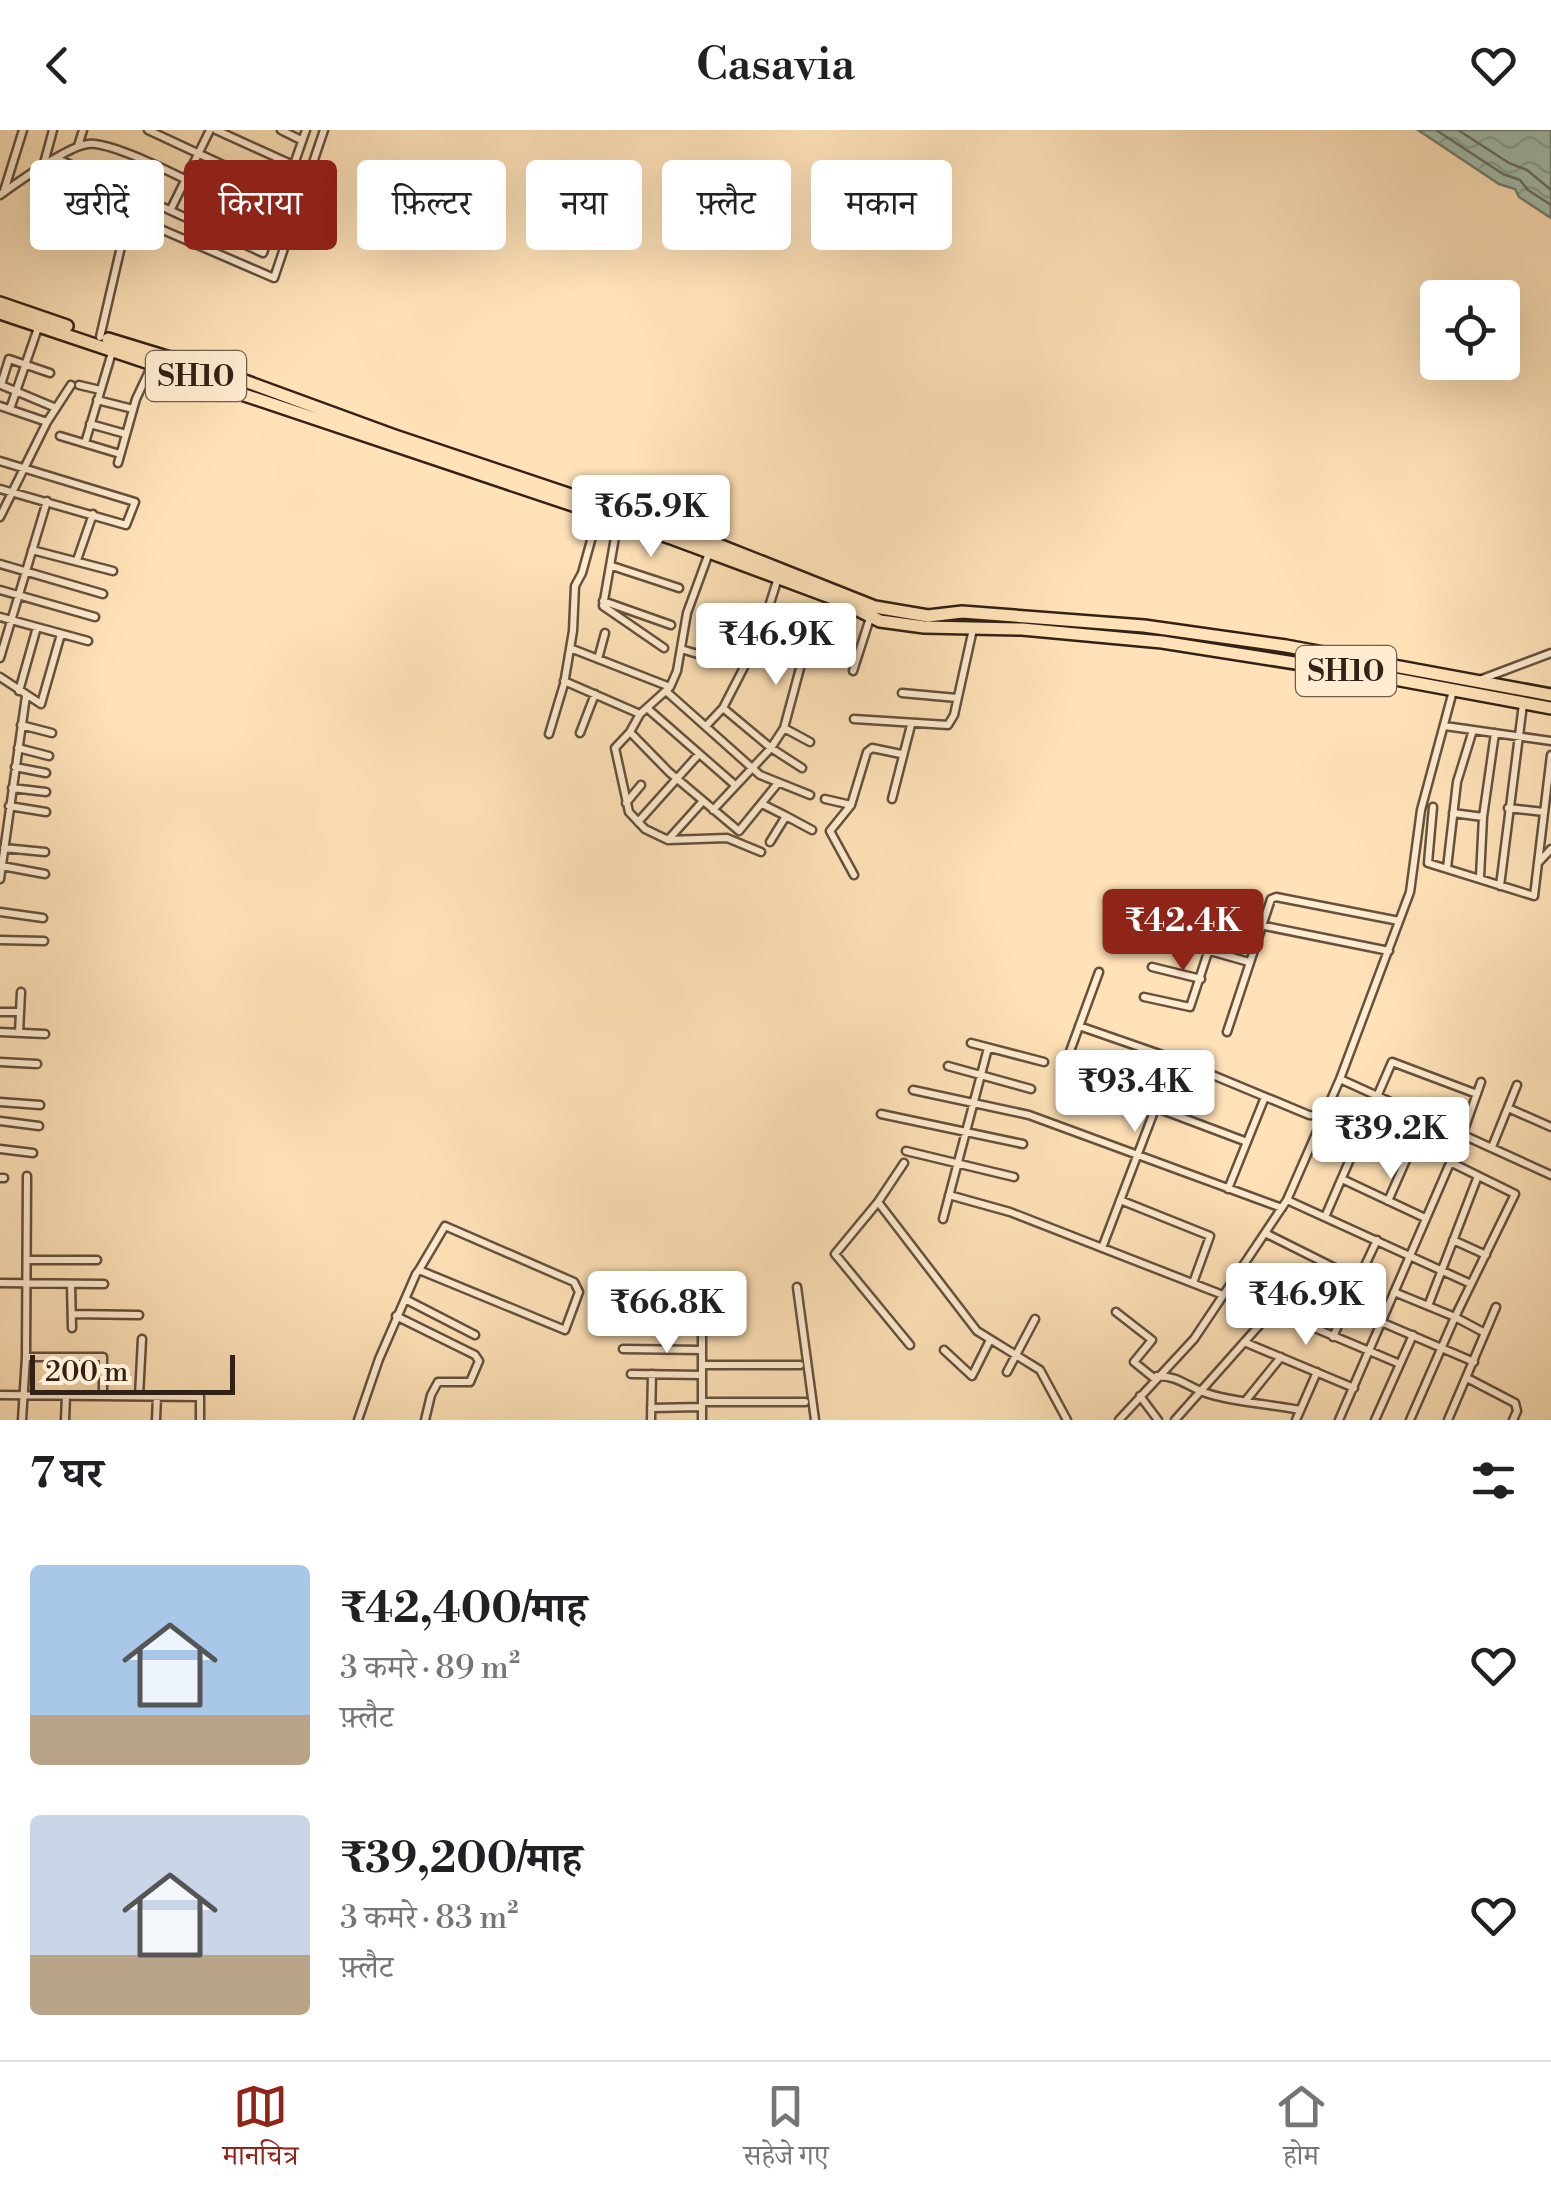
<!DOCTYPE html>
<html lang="hi">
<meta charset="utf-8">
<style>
body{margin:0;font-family:"Libre Bodoni","Noto Serif Devanagari",serif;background:#f2f2f2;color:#202124;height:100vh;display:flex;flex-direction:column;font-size:38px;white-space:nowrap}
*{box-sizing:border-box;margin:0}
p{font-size:32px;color:#757577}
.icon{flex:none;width:55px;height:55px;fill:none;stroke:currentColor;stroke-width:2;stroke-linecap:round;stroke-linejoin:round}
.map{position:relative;height:1290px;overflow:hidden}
.side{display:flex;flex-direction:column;background:#fff;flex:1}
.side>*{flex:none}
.guide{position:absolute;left:30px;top:30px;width:1000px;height:90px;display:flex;gap:20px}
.controls{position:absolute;left:1420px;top:150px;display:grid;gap:20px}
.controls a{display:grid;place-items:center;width:100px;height:100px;border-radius:10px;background:#fff;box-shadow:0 10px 40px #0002;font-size:50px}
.scale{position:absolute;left:30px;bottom:25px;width:205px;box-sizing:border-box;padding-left:10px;border:5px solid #322116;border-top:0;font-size:28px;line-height:35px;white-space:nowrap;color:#322116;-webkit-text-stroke:8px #ffecd1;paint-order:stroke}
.price{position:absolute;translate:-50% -85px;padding:0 22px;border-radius:10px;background:#fff;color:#222;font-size:32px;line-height:65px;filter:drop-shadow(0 2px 5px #0008)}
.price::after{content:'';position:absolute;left:50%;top:60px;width:30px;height:22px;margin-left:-15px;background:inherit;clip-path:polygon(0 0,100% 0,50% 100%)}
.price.selected{background:#8f2418;color:#fff}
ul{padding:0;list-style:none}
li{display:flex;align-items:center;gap:30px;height:250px;padding:0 30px}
li span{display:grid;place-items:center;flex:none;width:280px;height:200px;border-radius:10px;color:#555}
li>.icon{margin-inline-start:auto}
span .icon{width:120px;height:120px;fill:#fffc;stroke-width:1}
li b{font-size:42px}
h2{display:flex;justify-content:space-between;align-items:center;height:120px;padding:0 30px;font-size:42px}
.tag{padding:0 35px;border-radius:10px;background:#fff;box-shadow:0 10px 40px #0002;font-size:35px;line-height:90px}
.tag.selected{background:#8f2418;color:#fff}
header{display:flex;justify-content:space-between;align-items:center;height:130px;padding:0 30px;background:#fff;font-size:45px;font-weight:600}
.dock{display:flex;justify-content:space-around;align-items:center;height:140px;border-top:2px solid #e0e0e0;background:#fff;font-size:28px;color:#757577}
.dock a{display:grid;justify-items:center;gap:5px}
.dock .selected{color:#8f2418}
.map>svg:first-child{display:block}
</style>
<header><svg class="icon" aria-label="back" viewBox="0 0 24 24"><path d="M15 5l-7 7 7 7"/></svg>Casavia<svg class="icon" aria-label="heart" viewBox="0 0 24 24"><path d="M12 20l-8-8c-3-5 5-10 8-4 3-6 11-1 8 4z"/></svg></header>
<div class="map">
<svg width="1551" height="1290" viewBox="0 0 1551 1290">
<defs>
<pattern id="water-waves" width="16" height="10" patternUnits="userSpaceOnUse" patternTransform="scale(2.5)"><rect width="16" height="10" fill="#a0beaf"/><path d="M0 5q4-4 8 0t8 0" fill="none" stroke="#8aa396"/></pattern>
</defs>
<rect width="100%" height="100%" fill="#ffe2b8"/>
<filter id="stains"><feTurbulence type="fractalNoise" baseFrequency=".002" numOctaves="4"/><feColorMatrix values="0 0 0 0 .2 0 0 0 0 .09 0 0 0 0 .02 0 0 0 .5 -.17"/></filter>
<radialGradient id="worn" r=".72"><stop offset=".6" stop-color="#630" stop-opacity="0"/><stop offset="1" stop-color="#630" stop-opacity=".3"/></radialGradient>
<path fill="url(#water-waves)" stroke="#747f72" stroke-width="2.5" d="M 1418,0 L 1551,0 L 1551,88 L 1519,67 L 1515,59 L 1499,54 Z"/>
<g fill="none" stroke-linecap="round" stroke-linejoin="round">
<path stroke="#697062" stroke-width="2.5" d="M 1436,0 L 1503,44 L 1520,50 L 1528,60 L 1551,75
M 1458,0 L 1509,33 L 1527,40 L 1551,60"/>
<defs>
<path id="street" d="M 148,0 L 283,63
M 216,0 L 293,35
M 281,0 L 301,10
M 78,16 L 83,0
M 58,29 L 263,123 L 306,0
M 43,37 L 53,0
M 4,61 L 23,0
M 0,65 C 18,52 68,16 88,14 C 120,10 238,78 274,94
M 171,79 L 210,0
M 100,207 L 123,108 L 130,98 L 149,94 L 274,148 L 324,0
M 50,243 L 9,229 L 1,255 L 56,278
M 79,255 L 100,260
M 97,270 L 133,279
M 0,276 L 47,292
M 10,279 L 39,195
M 90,294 L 126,304
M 60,306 L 120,324
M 85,313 L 113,219
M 0,331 L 135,372 L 126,395 L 0,359
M 118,333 L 136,269 L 153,233
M 0,387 L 47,292 L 71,255
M 618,390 L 603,476 L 664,518
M 32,420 L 113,441
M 709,423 L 687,483 L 677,541 L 670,557 L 640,584 L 630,602 L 615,618 L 629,682 L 645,699 L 668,710 L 727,708 L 761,722
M 77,430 L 93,384
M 0,434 L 103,464
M 612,436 L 679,458
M 0,460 L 95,487
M 603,471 L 671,495
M 0,487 L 88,511
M 759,508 L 803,524
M 570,518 L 670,557
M 681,519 L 711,528 L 733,482
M 0,528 L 47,371
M 598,529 L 605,503
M 853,541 L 870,488
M 0,547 L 41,574 L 61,504
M 1482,549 L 1551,523
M 564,551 L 640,584
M 19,561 L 37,497
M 667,562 L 760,645 L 810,665
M 902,563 L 957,568
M 723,578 L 759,508 L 778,448
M 648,579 L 735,655
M 854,589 L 948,595 L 954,585 L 973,499
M 21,595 L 52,603
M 706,596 L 723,578 L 771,618 L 802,638
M 1445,596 L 1551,611
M 784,598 L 803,527
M 630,602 L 669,642 L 739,701 L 778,653
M 580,603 L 595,564
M 549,604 L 564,554 L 573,501 L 575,456 L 582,443 L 598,385
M 18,618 L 49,626
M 15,637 L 46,643
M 12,658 L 46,662
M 825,669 L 851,675 L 867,622 L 872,618 L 901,624
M 892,669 L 911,595
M 626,673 L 641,655
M 762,674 L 786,686 L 770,712
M 851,675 L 830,701 L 854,745
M 9,676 L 46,682
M 1433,677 L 1428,733 L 1534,766 L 1551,625
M 1508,678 L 1544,682
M 713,680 L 771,618 L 784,598 L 810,612
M 1453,683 L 1483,687
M 786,686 L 812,700
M 638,692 L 699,624
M 668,710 L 703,671
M 4,718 L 45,722
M 1538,733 L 1551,719
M 2,736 L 45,744
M 1447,738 L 1457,652 L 1473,600
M 1480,747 L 1483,687 L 1495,603
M 0,749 L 26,566
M 1500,756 L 1523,574
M 0,782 L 43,788
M 1260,795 L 1389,821
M 1161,807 L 1249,832
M 0,810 L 44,811
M 1152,837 L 1201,849
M 1144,867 L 1190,877 L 1214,804
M 0,882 L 20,882
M 1079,896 L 1174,929 L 1309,985 L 1323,986 L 1409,1022
M 0,902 L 45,904
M 1227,902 L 1271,769 L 1276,767 L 1399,791
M 19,903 L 21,862
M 971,913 L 1044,932
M 1069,924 L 1099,842
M 0,932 L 37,934
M 948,936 L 1031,959
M 1340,949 L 1551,1045
M 1085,951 L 1247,1012
M 913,960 L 1029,985 L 1282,1078
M 0,972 L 40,975
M 1508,978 L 1551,997
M 881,984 L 1023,1014
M 0,991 L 39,996
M 1492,1017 L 1517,955
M 0,1019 L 33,1023
M 906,1021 L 1014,1047
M 904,1033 L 878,1072 L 835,1124 L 910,1215
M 0,1048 L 4,1048
M 1342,1049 L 1425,1088
M 1228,1059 L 1265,967
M 949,1065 L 1010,1082 L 1223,1165
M 1120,1070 L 1210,1106 L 1193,1153
M 1287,1070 L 1471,1154
M 1388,1071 L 1425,987
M 878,1072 L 977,1201 L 1040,1240 L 1067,1290
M 1325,1087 L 1392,932 L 1477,964
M 943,1089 L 988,918
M 1265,1103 L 1351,1146 L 1361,1144 L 1377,1110
M 1453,1110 L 1486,1125
M 1102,1118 L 1174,929
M 27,1130 L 97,1130
M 0,1153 L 104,1154
M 71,1154 L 72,1198
M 797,1157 L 815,1290
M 1227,1161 L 1400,1234
M 1394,1162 L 1455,1187 L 1485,1203
M 405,1169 L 475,1205
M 1428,1176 L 1478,1046
M 1116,1182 L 1152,1210 L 1134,1232 L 1155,1249
M 72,1184 L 139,1185
M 396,1186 L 475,1225 L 479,1231 L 470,1252 L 438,1252 L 431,1265 L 425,1290
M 1298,1191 L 1322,1132
M 615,1192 L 702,1194
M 1381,1192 L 1474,1232
M 1333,1207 L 1360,1145
M 1244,1212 L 1354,1258
M 623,1219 L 702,1220
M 944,1220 L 972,1246 L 990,1210
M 26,1227 L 103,1227 L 103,1266
M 702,1235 L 800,1235
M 1007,1242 L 1035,1189
M 631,1244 L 702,1245
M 1157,1246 C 1178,1246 1185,1255 1203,1262 C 1230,1272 1270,1274 1300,1280
M 1467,1248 L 1515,1273 L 1517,1281 L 1513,1290
M 0,1265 L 200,1267 L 200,1290
M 139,1266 L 142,1209
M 1140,1266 L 1158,1290
M 1247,1269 L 1281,1227
M 702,1272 L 805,1272
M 651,1278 L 702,1277
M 22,1290 L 26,1227 L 27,1046
M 65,1290 L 66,1266
M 156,1290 L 157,1266
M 358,1290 L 379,1229 L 416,1144 L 419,1140 L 445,1096 L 574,1152 L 579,1162 L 565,1200 L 419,1140
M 651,1290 L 652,1244
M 702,1290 L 702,1176
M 1119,1290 L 1194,1209 L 1287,1070 L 1340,949 L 1410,762 L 1421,680 L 1453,561
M 1175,1290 L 1272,1181
M 1296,1290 L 1317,1242
M 1339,1290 L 1463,1003 L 1481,952
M 1375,1290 L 1413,1205
M 1410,1290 L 1455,1187 L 1515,1064 L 1450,1032
M 1448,1290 L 1496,1177"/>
<path id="primary" d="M 0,173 L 67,196
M 0,183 L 674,409 L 838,470 L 880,491 L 924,497 L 1022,499 L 1162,512 L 1384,547 L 1551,578
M 108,209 L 242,250 L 392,305 L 711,412 L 875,477 L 928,486 L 962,482 L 1144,496 L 1286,516 L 1551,565"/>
</defs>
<use href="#street" stroke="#65513e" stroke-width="11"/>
<use href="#primary" stroke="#322116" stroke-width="16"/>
<use href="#street" stroke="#ffecd1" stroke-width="6"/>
<use href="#primary" stroke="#ffe2b8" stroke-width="11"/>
</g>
<g text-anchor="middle" stroke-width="8" stroke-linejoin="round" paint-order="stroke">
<g fill="#ffecd1" stroke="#705e4e" stroke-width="2.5">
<rect x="146" y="221" width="100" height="50" rx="8"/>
<rect x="1296" y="516" width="100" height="50" rx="8"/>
</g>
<g font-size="30" font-weight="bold" fill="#322116">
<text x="196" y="256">SH10</text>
<text x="1346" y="551">SH10</text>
</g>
</g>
<rect width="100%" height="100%" filter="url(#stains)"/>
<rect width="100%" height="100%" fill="url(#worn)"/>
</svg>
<div class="controls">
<a><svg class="icon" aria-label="locate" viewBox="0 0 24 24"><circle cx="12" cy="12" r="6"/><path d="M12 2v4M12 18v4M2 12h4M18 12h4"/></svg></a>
</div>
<div class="scale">200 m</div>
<b class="price" style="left:651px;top:430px">₹65.9K</b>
<b class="price" style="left:776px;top:558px">₹46.9K</b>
<b class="price selected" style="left:1183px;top:844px">₹42.4K</b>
<b class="price" style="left:1135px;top:1005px">₹93.4K</b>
<b class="price" style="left:1391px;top:1052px">₹39.2K</b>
<b class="price" style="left:1306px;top:1218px">₹46.9K</b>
<b class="price" style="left:667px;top:1226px">₹66.8K</b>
<div class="guide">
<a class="tag">खरीदें</a>
<a class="tag selected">किराया</a>
<a class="tag">फ़िल्टर</a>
<a class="tag">नया</a>
<a class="tag">फ़्लैट</a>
<a class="tag">मकान</a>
</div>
</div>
<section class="side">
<h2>7 घर<svg class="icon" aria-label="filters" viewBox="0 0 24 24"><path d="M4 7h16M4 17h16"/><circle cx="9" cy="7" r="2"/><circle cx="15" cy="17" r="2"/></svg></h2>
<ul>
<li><span style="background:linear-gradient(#a9c7e8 75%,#b9a48a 0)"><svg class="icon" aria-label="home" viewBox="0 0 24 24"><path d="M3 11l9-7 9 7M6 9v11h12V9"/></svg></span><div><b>₹42,400/माह</b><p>3 कमरे · 89 m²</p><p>फ़्लैट</p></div><svg class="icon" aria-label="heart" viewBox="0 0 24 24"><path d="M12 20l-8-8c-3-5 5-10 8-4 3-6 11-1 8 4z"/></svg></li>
<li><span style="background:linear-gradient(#c9d6e8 70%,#b9a48a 0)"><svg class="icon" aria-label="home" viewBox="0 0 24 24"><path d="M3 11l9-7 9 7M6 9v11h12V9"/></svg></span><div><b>₹39,200/माह</b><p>3 कमरे · 83 m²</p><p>फ़्लैट</p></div><svg class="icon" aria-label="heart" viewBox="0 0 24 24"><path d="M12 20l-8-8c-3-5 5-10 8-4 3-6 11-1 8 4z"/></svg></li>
</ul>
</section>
<nav class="dock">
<a class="selected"><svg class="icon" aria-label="map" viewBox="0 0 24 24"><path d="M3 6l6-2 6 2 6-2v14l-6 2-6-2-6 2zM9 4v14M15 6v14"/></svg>मानचित्र</a>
<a><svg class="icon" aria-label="saved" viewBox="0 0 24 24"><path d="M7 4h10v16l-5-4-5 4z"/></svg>सहेजे गए</a>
<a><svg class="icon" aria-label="home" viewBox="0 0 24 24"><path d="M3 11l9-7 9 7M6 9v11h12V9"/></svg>होम</a>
</nav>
